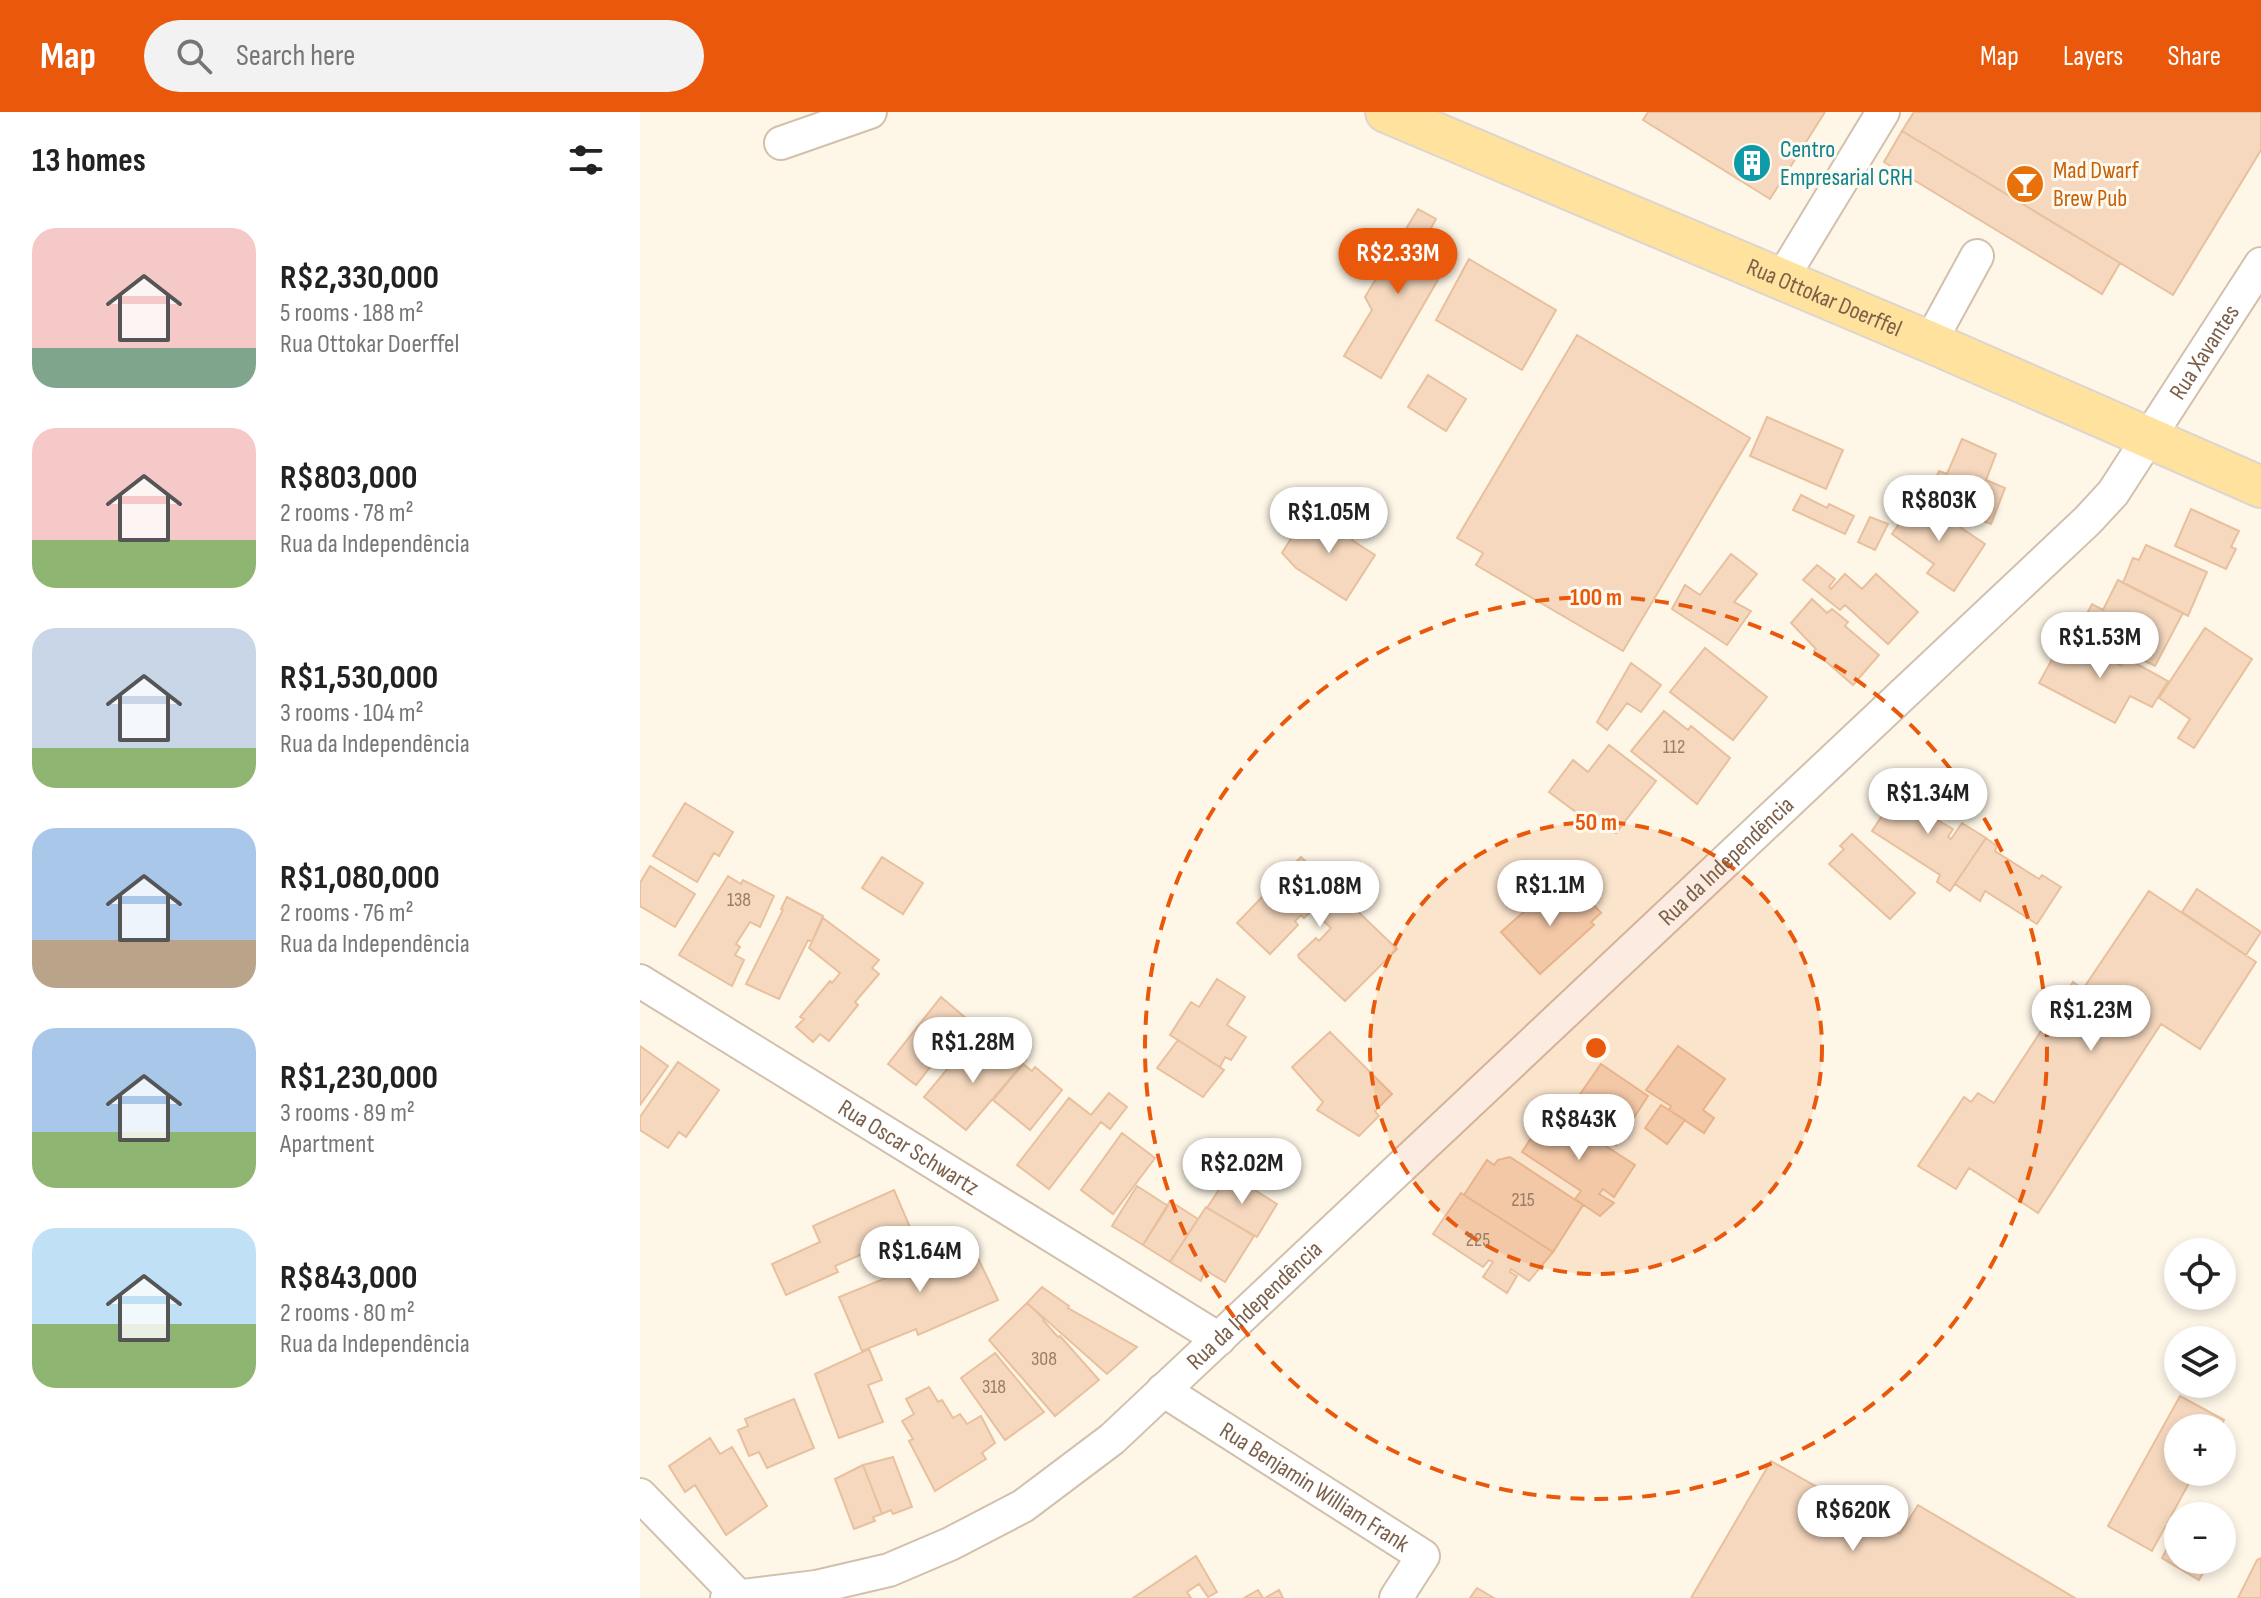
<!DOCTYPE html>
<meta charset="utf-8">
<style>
body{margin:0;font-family:"Sofia Sans Condensed",sans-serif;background:#f2f2f2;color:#222;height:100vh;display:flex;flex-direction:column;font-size:30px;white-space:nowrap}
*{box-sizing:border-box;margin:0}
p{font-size:26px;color:#767676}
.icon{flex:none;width:44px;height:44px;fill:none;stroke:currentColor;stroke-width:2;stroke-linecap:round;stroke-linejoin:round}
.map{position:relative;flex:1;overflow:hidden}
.side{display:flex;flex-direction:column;background:#fff;width:640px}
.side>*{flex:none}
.fabs{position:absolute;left:1524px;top:1126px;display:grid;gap:16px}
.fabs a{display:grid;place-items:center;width:72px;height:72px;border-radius:50%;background:#fff;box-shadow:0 4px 12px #0003;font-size:40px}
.price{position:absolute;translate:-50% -68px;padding:0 18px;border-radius:28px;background:#fff;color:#222;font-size:26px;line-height:52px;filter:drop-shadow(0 2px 4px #0008)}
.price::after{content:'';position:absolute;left:50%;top:48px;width:24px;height:18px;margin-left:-12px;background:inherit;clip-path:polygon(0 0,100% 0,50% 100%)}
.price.current{background:#ea580c;color:#fff}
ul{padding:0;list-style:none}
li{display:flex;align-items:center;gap:24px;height:200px;padding:0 32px}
li span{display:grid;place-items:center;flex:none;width:224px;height:160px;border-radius:24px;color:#555}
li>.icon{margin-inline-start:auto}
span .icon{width:96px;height:96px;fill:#fffc;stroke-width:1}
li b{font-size:34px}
h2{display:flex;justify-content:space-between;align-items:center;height:96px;padding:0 32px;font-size:34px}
header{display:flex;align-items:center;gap:48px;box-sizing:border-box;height:112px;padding:0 40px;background:#ea580c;color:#fff}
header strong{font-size:38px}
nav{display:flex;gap:44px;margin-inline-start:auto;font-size:28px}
.search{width:560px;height:72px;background:#f2f2f2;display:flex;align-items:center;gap:20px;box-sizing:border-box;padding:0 28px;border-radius:44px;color:#767676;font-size:30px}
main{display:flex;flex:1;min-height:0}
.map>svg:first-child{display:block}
</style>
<header>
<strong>Map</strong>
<div class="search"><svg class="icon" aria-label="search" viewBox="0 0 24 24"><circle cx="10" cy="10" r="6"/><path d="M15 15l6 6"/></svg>Search here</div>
<nav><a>Map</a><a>Layers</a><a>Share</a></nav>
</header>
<main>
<section class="side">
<h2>13 homes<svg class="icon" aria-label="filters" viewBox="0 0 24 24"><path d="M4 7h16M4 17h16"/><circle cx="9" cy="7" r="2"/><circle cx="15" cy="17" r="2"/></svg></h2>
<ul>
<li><span style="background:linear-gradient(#f6c9c9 75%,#7fa58c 0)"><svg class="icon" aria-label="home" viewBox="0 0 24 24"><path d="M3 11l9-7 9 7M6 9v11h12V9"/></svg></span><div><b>R$2,330,000</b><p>5 rooms · 188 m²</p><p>Rua Ottokar Doerffel</p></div></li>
<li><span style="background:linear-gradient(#f6c9c9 70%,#8fb573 0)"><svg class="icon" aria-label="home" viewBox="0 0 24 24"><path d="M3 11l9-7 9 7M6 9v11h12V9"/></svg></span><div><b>R$803,000</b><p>2 rooms · 78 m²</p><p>Rua da Independência</p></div></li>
<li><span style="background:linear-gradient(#c9d6e8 75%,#8fb573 0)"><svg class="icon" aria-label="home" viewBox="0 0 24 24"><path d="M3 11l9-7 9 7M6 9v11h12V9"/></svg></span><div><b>R$1,530,000</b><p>3 rooms · 104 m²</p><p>Rua da Independência</p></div></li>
<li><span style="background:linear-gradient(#a9c7e8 70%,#b9a48a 0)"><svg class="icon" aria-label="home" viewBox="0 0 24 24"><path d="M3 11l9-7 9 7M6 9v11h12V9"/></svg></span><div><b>R$1,080,000</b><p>2 rooms · 76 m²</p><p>Rua da Independência</p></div></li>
<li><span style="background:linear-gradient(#a9c7e8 65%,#8fb573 0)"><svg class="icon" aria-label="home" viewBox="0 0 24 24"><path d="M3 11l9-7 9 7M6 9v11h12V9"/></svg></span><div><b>R$1,230,000</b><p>3 rooms · 89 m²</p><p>Apartment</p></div></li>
<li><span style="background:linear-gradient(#bfe0f5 60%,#8fb573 0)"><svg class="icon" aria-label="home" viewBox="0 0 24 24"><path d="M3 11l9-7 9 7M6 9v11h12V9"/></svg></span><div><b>R$843,000</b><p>2 rooms · 80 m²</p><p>Rua da Independência</p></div></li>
</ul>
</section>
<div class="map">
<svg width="1621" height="1486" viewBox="0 0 1621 1486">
<rect width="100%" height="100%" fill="#fef7e8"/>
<path fill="#f5d8be" stroke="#e9c09d" stroke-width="2" d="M 1008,0 L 1185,0 L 1130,87 L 1003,8 Z
M 1274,0 L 1621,0 L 1621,38 L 1533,183 L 1262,19 Z
M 1262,19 L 1480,151 L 1462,182 L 1244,50 Z
M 778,97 L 796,107 L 784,129 L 810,147 L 741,266 L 704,244 L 732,198 L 725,185 Z
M 829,147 L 916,198 L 882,258 L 796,208 Z
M 937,223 L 1110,326 L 983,539 L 836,453 L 843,441 L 817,426 Z
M 788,263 L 826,287 L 806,319 L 768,295 Z
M 1127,305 L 1203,338 L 1186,377 L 1110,344 Z
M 1322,327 L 1356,342 L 1346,368 L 1365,376 L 1351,412 L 1287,388 L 1299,359 L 1307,362 Z
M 1161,383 L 1187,396 L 1189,392 L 1214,404 L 1205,422 L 1153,398 Z
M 1277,386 L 1345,432 L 1314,479 L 1287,461 L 1294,452 L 1252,422 Z
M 1551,397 L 1599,419 L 1591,435 L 1596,437 L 1586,457 L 1535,434 Z
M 684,400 L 716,420 L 712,428 L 735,443 L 706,488 L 656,456 L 642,441 L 664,406 L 675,414 Z
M 1230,405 L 1248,412 L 1235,438 L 1218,430 Z
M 1506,433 L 1567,460 L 1548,504 L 1483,471 L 1493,446 L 1499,448 Z
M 1091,442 L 1117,462 L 1094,490 L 1111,499 L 1087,533 L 1032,497 L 1045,473 L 1060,483 Z
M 1177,453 L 1195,467 L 1189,475 L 1191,477 L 1205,462 L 1222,477 L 1236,462 L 1278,500 L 1248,532 L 1205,493 L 1200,498 L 1163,468 Z
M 1478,468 L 1543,501 L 1515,554 L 1451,522 L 1452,519 L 1441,513 L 1452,492 L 1463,498 Z
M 1172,487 L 1187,501 L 1192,497 L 1208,510 L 1205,514 L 1239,543 L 1213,573 L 1174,539 L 1176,537 L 1151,511 Z
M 1565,516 L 1612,547 L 1554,636 L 1538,626 L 1550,607 L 1519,586 Z
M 1425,524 L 1481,554 L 1486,546 L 1528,569 L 1512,595 L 1490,584 L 1475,611 L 1399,571 Z
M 1065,536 L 1127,585 L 1093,628 L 1030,580 Z
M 991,551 L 1021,573 L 1001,600 L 987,591 L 967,618 L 957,610 Z
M 1024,599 L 1048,618 L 1051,614 L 1090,646 L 1057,692 L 991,639 Z
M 969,633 L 1016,669 L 976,721 L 948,700 L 944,706 L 909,680 L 933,648 L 948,660 Z
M 1263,672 L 1298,695 L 1292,705 L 1313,717 L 1308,725 L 1311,727 L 1322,711 L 1346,726 L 1310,779 L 1297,770 L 1300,763 L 1232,719 Z
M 45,691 L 93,720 L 79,744 L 74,741 L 57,770 L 13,744 Z
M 1212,722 L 1275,781 L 1250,807 L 1189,752 L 1204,737 L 1200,734 Z
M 1346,726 L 1357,734 L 1355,739 L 1399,767 L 1402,763 L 1421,775 L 1397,812 L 1345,779 L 1340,789 L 1315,772 Z
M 242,745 L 283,771 L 263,802 L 222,776 Z
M 661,745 L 757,837 L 705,889 L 659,846 L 658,843 L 676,826 L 679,829 L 691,816 L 672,798 L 664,806 L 661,803 L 655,809 L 658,813 L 630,842 L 597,811 Z
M 10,754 L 55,782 L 35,815 L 0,794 L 0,771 Z
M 88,764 L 101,772 L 103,768 L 134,784 L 120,815 L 110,810 L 96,832 L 100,835 L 95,843 L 104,848 L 92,874 L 39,843 Z
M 914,773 L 938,798 L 949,788 L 961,801 L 951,810 L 954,813 L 900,862 L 861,820 Z
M 1557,777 L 1621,820 L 1606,843 L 1542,800 Z
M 1509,779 L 1616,850 L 1560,937 L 1521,912 L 1398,1101 L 1329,1056 L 1316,1077 L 1278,1054 L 1324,985 L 1331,990 L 1338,981 L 1354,991 L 1433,870 L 1443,877 Z
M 147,785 L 183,804 L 172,830 L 168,828 L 139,887 L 106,872 L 143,798 L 141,797 Z
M 183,806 L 239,848 L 232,856 L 239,862 L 215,890 L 218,893 L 189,929 L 180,922 L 173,930 L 156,915 L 164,907 L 160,905 L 190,869 L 192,871 L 200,861 L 169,836 Z
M 577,867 L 605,885 L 587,913 L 606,925 L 591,948 L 585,945 L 580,955 L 530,923 L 551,890 L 559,895 Z
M 301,885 L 340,918 L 311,954 L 299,944 L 276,973 L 248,952 Z
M 690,920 L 752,982 L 735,999 L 739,1004 L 719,1024 L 677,998 L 683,990 L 652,955 Z
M 538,928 L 584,958 L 563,985 L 517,956 Z
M 366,932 L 386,948 L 326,1018 L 284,985 L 324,937 L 346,955 Z
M 0,934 L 28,954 L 0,993 Z
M 1038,934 L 1085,967 L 1063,998 L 1074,1006 L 1064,1021 L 1029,998 L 1031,994 L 1006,978 Z
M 38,950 L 79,978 L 46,1025 L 39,1020 L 28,1036 L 0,1018 L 0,1005 Z
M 383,952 L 392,959 L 395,955 L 422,978 L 390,1018 L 353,988 Z
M 961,952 L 1008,984 L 976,1033 L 927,1001 Z
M 469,981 L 487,995 L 470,1017 L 461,1010 L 409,1077 L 377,1053 L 429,986 L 451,1003 Z
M 1021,993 L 1045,1008 L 1027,1032 L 1005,1016 Z
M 910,997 L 931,1011 L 926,1020 L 945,1032 L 950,1024 L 995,1053 L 974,1085 L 963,1077 L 959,1082 L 974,1091 L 960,1104 L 935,1087 L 941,1079 L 882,1040 Z
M 482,1021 L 515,1046 L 473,1102 L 441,1078 Z
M 870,1045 L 943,1093 L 913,1140 L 824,1083 L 847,1048 L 854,1053 L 858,1048 Z
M 591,1063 L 637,1092 L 617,1125 L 567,1096 L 588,1064 Z
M 497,1074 L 528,1094 L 503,1133 L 472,1114 Z
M 254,1078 L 272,1120 L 195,1154 L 198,1160 L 146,1183 L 132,1152 L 180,1130 L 173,1114 Z
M 821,1081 L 913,1140 L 889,1169 L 871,1157 L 870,1160 L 877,1164 L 867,1181 L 843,1165 L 853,1150 L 849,1148 L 843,1155 L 793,1122 Z
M 530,1089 L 558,1107 L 530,1150 L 503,1133 Z
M 566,1095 L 614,1124 L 585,1170 L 565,1158 L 561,1169 L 530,1150 Z
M 326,1121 L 358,1188 L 278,1223 L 276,1217 L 222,1239 L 199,1185 L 251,1164 L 247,1157 Z
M 402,1175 L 429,1194 L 428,1196 L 497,1235 L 467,1262 L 387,1191 Z
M 387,1191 L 404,1207 L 403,1208 L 418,1225 L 420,1224 L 459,1268 L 415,1304 L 349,1228 Z
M 229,1237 L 242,1268 L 228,1273 L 243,1310 L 199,1326 L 175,1262 Z
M 355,1241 L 404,1300 L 365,1328 L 321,1266 Z
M 289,1275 L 298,1290 L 302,1288 L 313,1306 L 320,1302 L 327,1312 L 341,1304 L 355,1331 L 342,1341 L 346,1347 L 295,1379 L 269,1329 L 273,1327 L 262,1309 L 274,1302 L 266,1287 Z
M 1540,1284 L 1584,1308 L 1580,1316 L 1538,1316 L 1538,1360 L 1555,1360 L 1512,1439 L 1468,1414 Z
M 154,1287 L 174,1336 L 127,1356 L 119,1340 L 109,1344 L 98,1318 L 108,1314 L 105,1307 Z
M 70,1326 L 80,1342 L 92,1335 L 127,1394 L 86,1423 L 55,1373 L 45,1380 L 29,1354 Z
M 253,1345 L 272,1395 L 253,1402 L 251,1398 L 242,1402 L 223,1353 Z
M 1131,1349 L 1260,1422 L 1278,1393 L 1435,1486 L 1051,1486 Z
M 223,1353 L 242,1402 L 233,1405 L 235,1409 L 214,1417 L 195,1367 Z
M 1535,1421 L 1538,1423 L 1538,1448 L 1570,1448 L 1559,1468 L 1522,1446 Z
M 556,1444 L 577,1480 L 568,1485 L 559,1472 L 547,1480 L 551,1486 L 493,1486 Z
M 1621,1446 L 1621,1486 L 1598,1486 L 1617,1448 Z
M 837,1476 L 854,1486 L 830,1486 Z
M 618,1478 L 623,1486 L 604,1486 Z
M 639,1478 L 643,1486 L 625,1486 Z"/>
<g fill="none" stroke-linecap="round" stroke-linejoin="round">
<defs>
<g id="minor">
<path d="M 141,31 L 230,0"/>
<path d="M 1141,168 L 1243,0"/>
<path d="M 1290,230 L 1337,144"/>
<path id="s1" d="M 0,869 L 579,1227"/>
<path id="s2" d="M 523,1278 L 783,1444 L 756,1486"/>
<path d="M 0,1383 L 98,1484"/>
<path id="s3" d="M 87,1486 L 176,1475 L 249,1458 L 310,1432 L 383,1394 L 472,1327 L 1447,409 L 1473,381 L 1621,152"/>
</g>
<g id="major">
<path id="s4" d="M 746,0 L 1290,230 L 1621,375"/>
</g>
</defs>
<use href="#minor" stroke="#d2c0ac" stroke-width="36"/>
<use href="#major" stroke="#ddd5d0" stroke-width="44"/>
<use href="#minor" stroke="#fff" stroke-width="32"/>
<use href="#major" stroke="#ffe29e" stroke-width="40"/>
</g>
<circle cx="956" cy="936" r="226" fill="#e8590c" fill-opacity=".12"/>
<g fill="none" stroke="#e8590c" stroke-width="4" stroke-dasharray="14 10">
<circle cx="956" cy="936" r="226"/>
<circle cx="956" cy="936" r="451"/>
</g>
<defs>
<symbol id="building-disc" viewBox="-11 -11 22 22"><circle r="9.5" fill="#0f9aa8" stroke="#fffaf0"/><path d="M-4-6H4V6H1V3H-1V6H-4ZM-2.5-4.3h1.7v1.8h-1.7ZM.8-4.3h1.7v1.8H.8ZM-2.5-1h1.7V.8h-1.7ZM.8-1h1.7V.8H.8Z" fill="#fff"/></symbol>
<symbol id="bar-disc" viewBox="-11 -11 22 22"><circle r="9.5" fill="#e8710a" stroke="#fffaf0"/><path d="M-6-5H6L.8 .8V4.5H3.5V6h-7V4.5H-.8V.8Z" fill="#fff"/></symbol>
</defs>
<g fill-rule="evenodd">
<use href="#building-disc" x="1090" y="29" width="44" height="44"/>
<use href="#bar-disc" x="1363" y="50" width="44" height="44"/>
</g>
<g text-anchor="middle" stroke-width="6" stroke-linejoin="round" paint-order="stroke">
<g font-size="20" fill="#9a7d66">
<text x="1034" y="641">112</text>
<text x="99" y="794">138</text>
<text x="883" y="1094">215</text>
<text x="838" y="1134">225</text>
<text x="404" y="1253">308</text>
<text x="354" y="1281">318</text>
</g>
<g font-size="24" fill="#0d838f" stroke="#fffaf0" text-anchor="start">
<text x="1140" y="45">Centro<tspan x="1140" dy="28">Empresarial CRH</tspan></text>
</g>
<g font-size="24" fill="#c56008" stroke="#fffaf0" text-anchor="start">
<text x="1413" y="66">Mad Dwarf<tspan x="1413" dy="28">Brew Pub</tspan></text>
</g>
<g font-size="24" fill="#7b5f49" stroke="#fffaf0">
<text dy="8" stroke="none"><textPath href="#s4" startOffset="476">Rua Ottokar Doerffel</textPath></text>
<text dy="8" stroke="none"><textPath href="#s3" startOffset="1970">Rua Xavantes</textPath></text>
<text dy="8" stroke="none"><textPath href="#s3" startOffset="1268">Rua da Independência</textPath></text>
<text dy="8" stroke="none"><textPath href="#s1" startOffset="316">Rua Oscar Schwartz</textPath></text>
<text dy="8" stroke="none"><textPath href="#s3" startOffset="620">Rua da Independência</textPath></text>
<text dy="8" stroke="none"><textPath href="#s2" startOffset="180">Rua Benjamin William Frank</textPath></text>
</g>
</g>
<circle cx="956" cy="936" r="12" fill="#e8590c" stroke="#fffaf0" stroke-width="4"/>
<g font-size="24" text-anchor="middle" font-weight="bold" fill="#e8590c" stroke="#fffaf0" stroke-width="6" stroke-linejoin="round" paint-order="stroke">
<text x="956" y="493">100 m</text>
<text x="956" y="718">50 m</text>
</g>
</svg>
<div class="fabs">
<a><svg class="icon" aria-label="locate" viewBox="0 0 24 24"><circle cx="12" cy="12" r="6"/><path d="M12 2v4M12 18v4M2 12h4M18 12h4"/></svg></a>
<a><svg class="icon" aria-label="layers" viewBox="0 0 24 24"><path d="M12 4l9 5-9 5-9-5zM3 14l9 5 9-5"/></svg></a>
<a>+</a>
<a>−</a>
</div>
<b class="price current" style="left:758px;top:184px">R$2.33M</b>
<b class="price" style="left:1299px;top:431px">R$803K</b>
<b class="price" style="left:689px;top:443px">R$1.05M</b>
<b class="price" style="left:1460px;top:568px">R$1.53M</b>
<b class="price" style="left:1288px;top:724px">R$1.34M</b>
<b class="price" style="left:910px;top:816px">R$1.1M</b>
<b class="price" style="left:680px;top:817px">R$1.08M</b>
<b class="price" style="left:1451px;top:941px">R$1.23M</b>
<b class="price" style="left:333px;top:973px">R$1.28M</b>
<b class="price" style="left:939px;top:1050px">R$843K</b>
<b class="price" style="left:602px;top:1094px">R$2.02M</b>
<b class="price" style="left:280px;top:1182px">R$1.64M</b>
<b class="price" style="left:1213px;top:1441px">R$620K</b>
</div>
</main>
